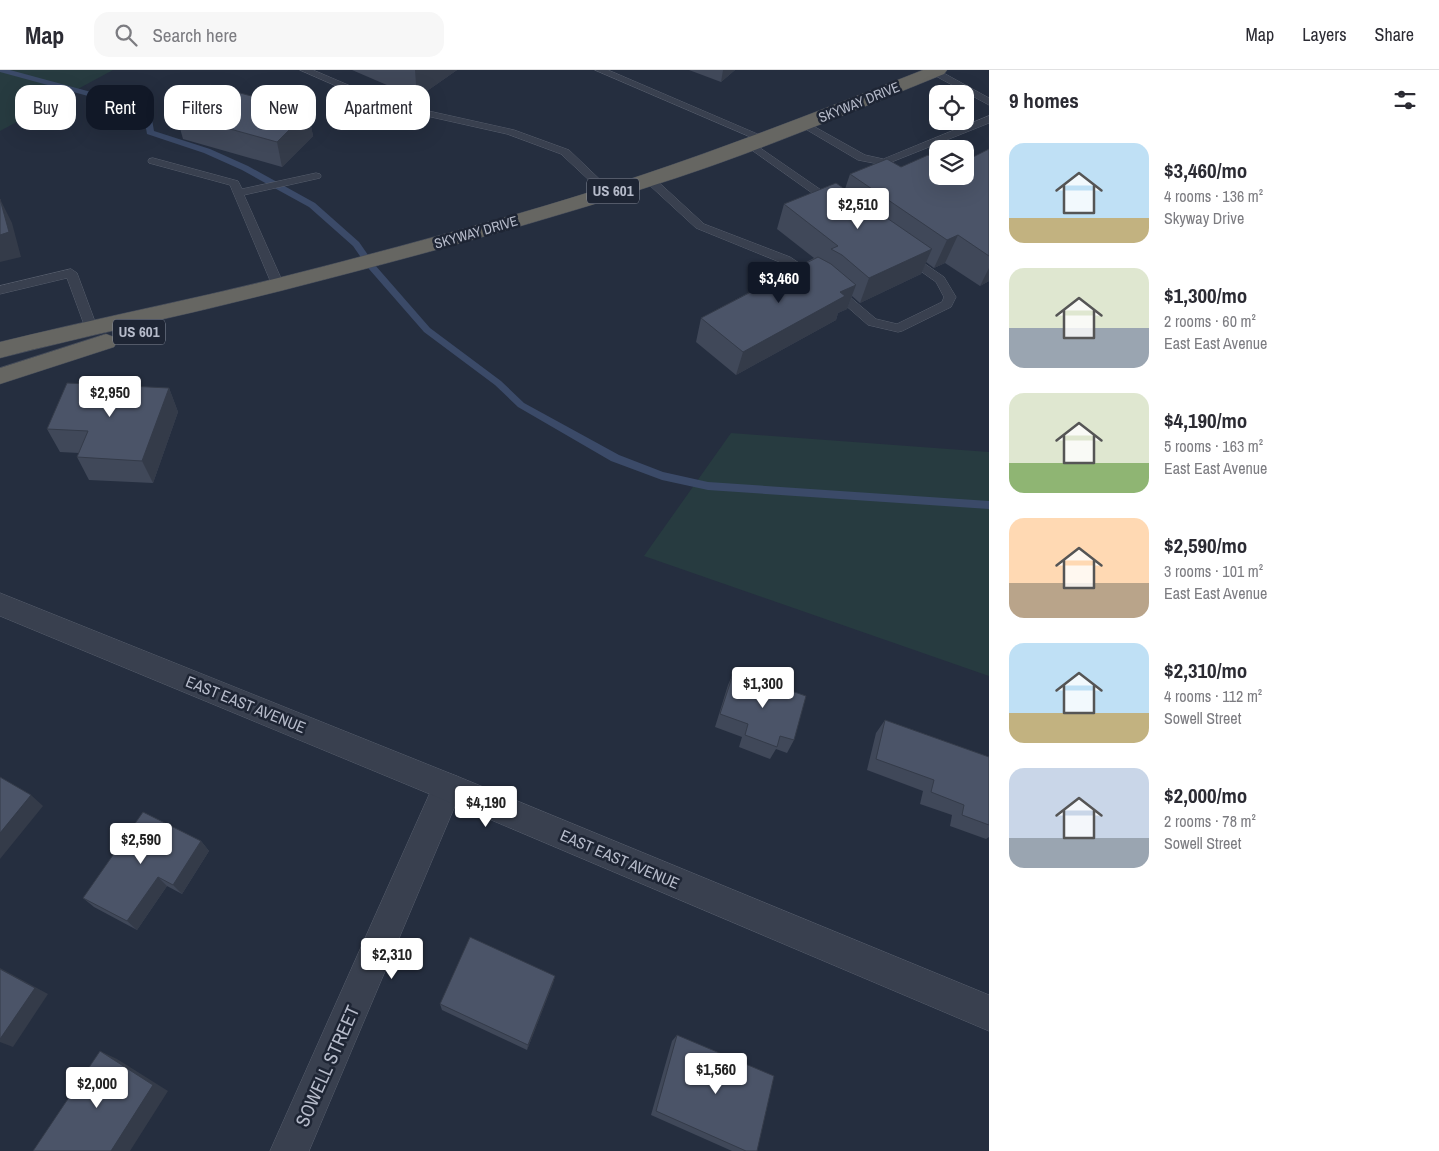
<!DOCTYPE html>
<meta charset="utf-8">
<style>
body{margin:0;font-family:"Archivo Narrow",sans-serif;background:#f7f7f7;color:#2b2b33;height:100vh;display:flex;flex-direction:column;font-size:19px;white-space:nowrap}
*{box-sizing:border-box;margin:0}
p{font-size:16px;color:#7c7c81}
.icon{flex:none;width:28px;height:28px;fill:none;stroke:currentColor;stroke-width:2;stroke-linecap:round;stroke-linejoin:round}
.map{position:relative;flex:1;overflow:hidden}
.panel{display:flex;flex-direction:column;background:#fff;width:450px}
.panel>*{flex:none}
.hud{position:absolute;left:15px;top:15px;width:475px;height:45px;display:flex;gap:10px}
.tools{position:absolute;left:929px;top:15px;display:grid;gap:10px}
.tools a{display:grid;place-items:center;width:45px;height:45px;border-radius:10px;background:#fff;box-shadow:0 5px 20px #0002;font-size:25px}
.price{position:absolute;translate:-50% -42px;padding:0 11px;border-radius:5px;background:#fff;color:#222;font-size:16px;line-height:32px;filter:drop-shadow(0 1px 2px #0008)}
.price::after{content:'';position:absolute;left:50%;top:30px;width:15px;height:11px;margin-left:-8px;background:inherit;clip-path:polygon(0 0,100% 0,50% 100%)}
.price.active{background:#111827;color:#fff}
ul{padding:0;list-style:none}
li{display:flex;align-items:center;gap:15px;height:125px;padding:0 20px}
li span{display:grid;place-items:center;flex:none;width:140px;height:100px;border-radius:15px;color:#555}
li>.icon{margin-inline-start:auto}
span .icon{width:60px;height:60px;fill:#fffc;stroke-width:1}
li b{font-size:21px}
h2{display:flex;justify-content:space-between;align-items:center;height:60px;padding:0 20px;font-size:21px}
.chip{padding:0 18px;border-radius:15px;background:#fff;box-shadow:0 5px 20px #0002;font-size:18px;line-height:45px}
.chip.active{background:#111827;color:#fff}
header{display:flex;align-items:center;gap:30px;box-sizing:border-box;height:70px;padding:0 25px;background:#fff;border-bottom:1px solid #e1e1e2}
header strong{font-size:24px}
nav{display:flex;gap:28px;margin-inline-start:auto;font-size:18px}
.search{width:350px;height:45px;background:#f7f7f7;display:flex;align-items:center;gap:12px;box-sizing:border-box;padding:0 18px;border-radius:15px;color:#7c7c81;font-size:19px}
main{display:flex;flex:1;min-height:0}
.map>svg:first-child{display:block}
</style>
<header>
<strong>Map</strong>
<div class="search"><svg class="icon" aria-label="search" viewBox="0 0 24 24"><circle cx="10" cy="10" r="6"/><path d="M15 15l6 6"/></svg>Search here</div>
<nav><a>Map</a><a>Layers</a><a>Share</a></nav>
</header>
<main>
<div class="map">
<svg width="989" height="1081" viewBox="0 0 989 1081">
<rect width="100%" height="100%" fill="#252e3f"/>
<path fill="#273b40" d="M 0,0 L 113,0 L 0,61 Z
M 731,363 L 989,382 L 989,606 L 644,486 Z"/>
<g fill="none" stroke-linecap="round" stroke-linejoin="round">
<path fill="#3b4a68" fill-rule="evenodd" d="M 0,0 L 10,0 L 150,38 L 154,61 L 210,79 L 248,96 L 315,133 L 359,172 L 375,195 L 430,258 L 501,311 L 524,333 L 619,385 L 663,402 L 708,412 L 989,431 L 989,439 L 708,420 L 662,410 L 611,391 L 518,337 L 495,315 L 424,262 L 369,199 L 353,176 L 309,137 L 242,100 L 204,83 L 147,64 L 143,41 L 0,2 Z"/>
<defs>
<path id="service" d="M 300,0 L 313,0 L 388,32 L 514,60 L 569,80 L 614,123 L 613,125 L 605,125 L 561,84 L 507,64 L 382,36 Z
M 595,0 L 608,0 L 769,69 L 768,71 L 760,71 Z
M 932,0 L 938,0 L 989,28 L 989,35 L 932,4 Z
M 989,46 L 989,53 L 884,95 L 858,90 L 797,54 L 802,51 L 806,52 L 865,85 L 883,89 Z
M 750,71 L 837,131 L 838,133 L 837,135 L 829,135 L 746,76 L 745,74 Z
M 153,88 L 238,111 L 242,119 L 316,103 L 320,104 L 321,106 L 320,108 L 244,125 L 284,215 L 282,218 L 278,219 L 272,215 L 230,115 L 149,93 L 148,91 L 149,89 Z
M 650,107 L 654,108 L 704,154 L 790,187 L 820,207 L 814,211 L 810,210 L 782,193 L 696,158 L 646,112 L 645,110 Z
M 909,183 L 944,207 L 956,227 L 951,237 L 902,261 L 898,262 L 868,255 L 827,219 L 829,216 L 837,216 L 876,249 L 897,254 L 942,232 L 944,227 L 936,212 L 905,190 L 903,187 Z
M 71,199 L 77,203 L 97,257 L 95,260 L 91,261 L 85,257 L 67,208 L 0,224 L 0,216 Z"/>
<path id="minor" d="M 448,703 L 459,707 L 463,717 L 309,1081 L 270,1081 L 437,707 Z"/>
<path id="tertiary" d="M 0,523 L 459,707 L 989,925 L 989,961 L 437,727 L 0,546 Z"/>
<path id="trunk" d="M 923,0 L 947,0 L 944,4 C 855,40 767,78 676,108 C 546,151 413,187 280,221 C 187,245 93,264 0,288 L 0,272 C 92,249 186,231 278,208 C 358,188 438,166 517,144 C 655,105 789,53 923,0 Z
M 106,264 L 114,267 L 117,272 L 114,277 L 0,314 L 0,298 Z"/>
</defs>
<use href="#service" stroke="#575e6d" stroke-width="1"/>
<use href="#minor" stroke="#575e6d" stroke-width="1"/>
<use href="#tertiary" stroke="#575e6d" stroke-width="1"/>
<use href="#trunk" stroke="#444b5a" stroke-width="1"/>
<use href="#service" fill="#39404f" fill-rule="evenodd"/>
<use href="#minor" fill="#39404f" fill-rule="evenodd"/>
<use href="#tertiary" fill="#39404f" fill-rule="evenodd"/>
<use href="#trunk" fill="#666662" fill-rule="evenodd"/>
</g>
<path fill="#404859" d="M 352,0 L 457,0 L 417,28 Z
M 689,0 L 735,0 L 721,12 Z
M 308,41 L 313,66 L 282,97 L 183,69 L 176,44 Z
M 989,79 L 989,211 L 980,216 L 945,193 L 934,198 L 926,192 L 921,204 L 860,233 L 852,226 L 847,239 L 838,243 L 836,250 L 736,305 L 696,272 L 701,248 L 814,188 L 777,159 L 784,134 L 845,119 L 850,104 L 901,97 L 938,106 Z
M 169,318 L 178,342 L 153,413 L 89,410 L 77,387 L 79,383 L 60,382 L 47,359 Z
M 734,601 L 794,670 L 787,683 L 776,679 L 770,689 L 739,677 L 742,667 L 715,657 L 728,615 Z
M 885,650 L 989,687 L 989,767 L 986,769 L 950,756 L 952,745 L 920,734 L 923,721 L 867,700 L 876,663 Z
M 201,771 L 209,781 L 182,824 L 167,816 L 137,860 L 94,837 L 83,828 Z
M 555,906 L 553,913 L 527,980 L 442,940 L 440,934 Z
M 677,965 L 757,1081 L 732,1081 L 651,1045 L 672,971 Z"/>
<path fill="#343b49" d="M 415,0 L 457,0 L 417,28 Z
M 723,0 L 735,0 L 721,12 Z
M 308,41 L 313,66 L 282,97 L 277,72 Z
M 0,129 L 12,153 L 21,187 L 0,192 Z
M 958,165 L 945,193 L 934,198 L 947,170 Z
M 932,179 L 921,204 L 860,233 L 869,208 Z
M 989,198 L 989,211 L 980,216 Z
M 856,215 L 847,239 L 838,243 L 836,250 L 736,305 L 743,282 L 840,222 Z
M 169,318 L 178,342 L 153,413 L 142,391 Z
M 31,725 L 43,736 L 0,789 L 0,763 Z
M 201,771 L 209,781 L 182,824 L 173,815 Z
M 158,807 L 167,816 L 137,860 L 127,851 Z
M 0,898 L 48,924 L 13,977 L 0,972 Z
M 555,906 L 553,913 L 527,980 L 528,975 Z
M 100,981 L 117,989 L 168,1021 L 130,1081 L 111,1081 Z"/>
<path fill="#4b5468" stroke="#343b49" d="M 210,15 L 308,41 L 277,72 L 176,44 Z
M 989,79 L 989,186 L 958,165 L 947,170 L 850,104 L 887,89 L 901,97 L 928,85 L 938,91 L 938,106 L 965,106 L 965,91 Z
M 836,113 L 932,179 L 869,208 L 842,185 L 831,179 L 838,176 L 784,134 Z
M 0,129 L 9,162 L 0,165 Z
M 818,187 L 831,194 L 856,215 L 840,222 L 845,226 L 743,282 L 701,248 Z
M 67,313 L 169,318 L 142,391 L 77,387 L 88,361 L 47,359 Z
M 734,601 L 806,626 L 794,670 L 780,666 L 777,677 L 745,665 L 748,654 L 720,644 Z
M 885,650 L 989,687 L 989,755 L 962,745 L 964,735 L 931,722 L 934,710 L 876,689 Z
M 0,707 L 31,725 L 0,763 Z
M 143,742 L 201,771 L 173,815 L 158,807 L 127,851 L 83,828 Z
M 470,867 L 555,906 L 528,975 L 440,934 Z
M 0,899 L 35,918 L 0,969 Z
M 677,965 L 774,1006 L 757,1081 L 746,1081 L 656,1041 Z
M 100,981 L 153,1015 L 111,1081 L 33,1081 Z"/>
<g text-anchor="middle" stroke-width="5" stroke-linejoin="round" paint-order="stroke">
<g font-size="14" fill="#b6bbca" stroke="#1e2534">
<text transform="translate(859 32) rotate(-22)" y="5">SKYWAY DRIVE</text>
<text transform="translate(476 162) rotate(-16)" y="5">SKYWAY DRIVE</text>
</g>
<g fill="#1e2534" stroke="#888e9d" stroke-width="1">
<rect x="587" y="108.5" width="52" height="25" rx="4"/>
<rect x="113" y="249.5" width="52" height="25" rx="4"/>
</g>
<g font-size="15" font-weight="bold" fill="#b6bbca">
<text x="613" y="126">US 601</text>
<text x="139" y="267">US 601</text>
</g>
<g font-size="16" fill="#b6bbca" stroke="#1e2534">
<text transform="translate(246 634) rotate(22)" y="6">EAST EAST AVENUE</text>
<text transform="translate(620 789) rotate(23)" y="6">EAST EAST AVENUE</text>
</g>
<g font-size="19" fill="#b6bbca" stroke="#1e2534">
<text transform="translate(327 996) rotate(-66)" y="7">SOWELL STREET</text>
</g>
</g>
</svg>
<div class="tools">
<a><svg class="icon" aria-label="locate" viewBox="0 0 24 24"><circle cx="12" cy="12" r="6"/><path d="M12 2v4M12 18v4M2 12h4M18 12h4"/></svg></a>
<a><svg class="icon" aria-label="layers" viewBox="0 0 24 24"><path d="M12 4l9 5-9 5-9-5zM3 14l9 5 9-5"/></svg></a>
</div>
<b class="price" style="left:858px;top:160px">$2,510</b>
<b class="price active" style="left:779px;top:234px">$3,460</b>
<b class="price" style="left:110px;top:348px">$2,950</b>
<b class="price" style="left:763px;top:639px">$1,300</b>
<b class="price" style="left:486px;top:758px">$4,190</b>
<b class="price" style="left:141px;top:795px">$2,590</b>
<b class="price" style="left:392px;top:910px">$2,310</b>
<b class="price" style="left:716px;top:1025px">$1,560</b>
<b class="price" style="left:97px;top:1039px">$2,000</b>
<div class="hud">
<a class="chip">Buy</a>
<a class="chip active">Rent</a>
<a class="chip">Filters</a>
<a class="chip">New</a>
<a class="chip">Apartment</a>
</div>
</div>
<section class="panel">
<h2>9 homes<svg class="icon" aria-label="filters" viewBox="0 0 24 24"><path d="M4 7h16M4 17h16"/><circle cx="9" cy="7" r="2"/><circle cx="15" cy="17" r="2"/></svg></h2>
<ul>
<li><span style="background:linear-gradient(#bfe0f5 75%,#c2b280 0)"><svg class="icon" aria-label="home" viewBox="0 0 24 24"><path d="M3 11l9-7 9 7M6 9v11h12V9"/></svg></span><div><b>$3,460/mo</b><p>4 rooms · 136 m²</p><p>Skyway Drive</p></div></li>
<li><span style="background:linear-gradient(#dfe7d0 60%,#9aa5b1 0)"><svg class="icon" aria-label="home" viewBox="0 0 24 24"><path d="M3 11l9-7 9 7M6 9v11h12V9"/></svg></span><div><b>$1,300/mo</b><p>2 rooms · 60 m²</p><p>East East Avenue</p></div></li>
<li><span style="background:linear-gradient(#dfe7d0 70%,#8fb573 0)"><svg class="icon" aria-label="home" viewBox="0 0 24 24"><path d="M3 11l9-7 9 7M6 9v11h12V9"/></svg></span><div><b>$4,190/mo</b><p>5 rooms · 163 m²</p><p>East East Avenue</p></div></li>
<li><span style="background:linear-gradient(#ffd9b3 65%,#b9a48a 0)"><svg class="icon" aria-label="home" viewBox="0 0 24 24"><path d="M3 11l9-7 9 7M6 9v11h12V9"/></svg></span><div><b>$2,590/mo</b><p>3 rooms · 101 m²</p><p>East East Avenue</p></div></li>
<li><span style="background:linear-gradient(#bfe0f5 70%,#c2b280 0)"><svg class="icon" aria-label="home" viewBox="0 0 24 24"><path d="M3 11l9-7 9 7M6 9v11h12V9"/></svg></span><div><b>$2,310/mo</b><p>4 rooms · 112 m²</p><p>Sowell Street</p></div></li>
<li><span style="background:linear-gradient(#c9d6e8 70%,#9aa5b1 0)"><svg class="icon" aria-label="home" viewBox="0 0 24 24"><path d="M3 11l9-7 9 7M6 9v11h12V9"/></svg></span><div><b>$2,000/mo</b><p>2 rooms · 78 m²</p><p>Sowell Street</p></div></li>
</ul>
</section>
</main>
